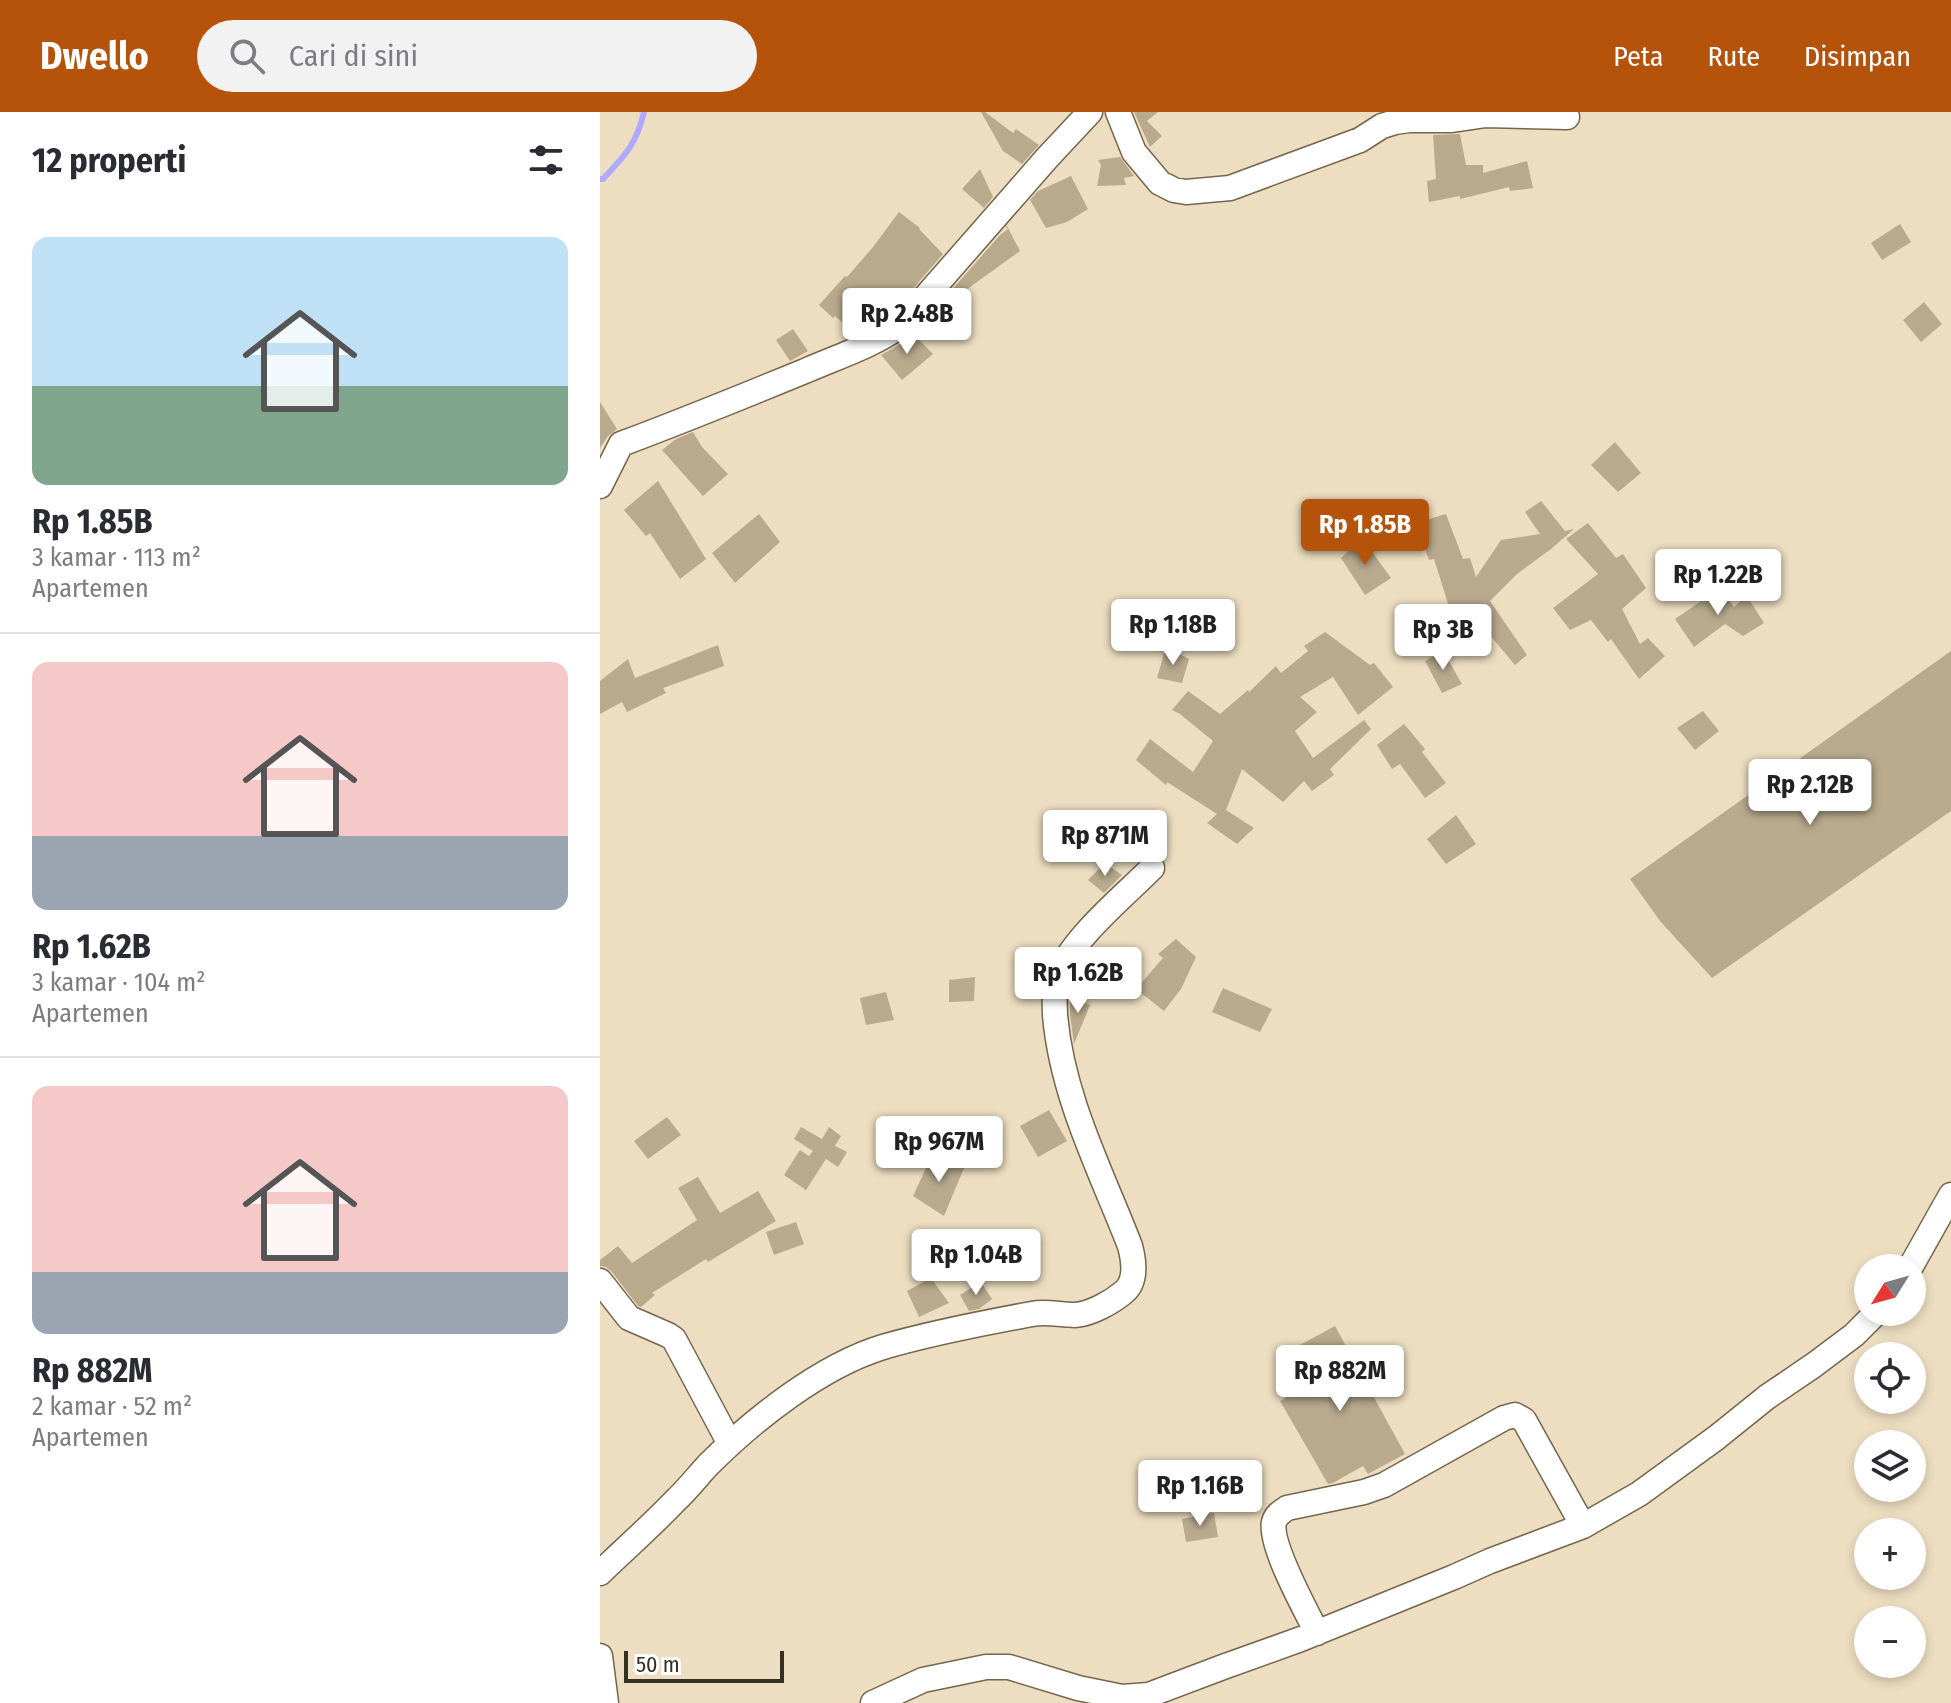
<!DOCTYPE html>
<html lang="id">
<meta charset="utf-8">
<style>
body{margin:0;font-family:"Fira Sans Condensed",sans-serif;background:#f2f2f3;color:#2b2b33;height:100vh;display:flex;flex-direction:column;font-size:30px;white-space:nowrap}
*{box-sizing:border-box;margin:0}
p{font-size:26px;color:#7c7c81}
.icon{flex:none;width:44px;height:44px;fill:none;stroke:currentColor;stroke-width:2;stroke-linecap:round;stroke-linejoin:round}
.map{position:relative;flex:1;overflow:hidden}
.side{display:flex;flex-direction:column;background:#fff;width:600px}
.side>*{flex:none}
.needle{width:52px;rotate:233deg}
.controls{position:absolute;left:1254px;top:1142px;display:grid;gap:16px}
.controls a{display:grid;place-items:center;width:72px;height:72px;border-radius:50%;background:#fff;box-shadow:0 4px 12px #0003;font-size:40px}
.scale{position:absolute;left:24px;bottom:20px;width:160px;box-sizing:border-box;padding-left:8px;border:4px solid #352f24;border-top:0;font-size:22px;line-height:28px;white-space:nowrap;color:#352f24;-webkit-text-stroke:6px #fff;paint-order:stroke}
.price{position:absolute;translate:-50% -68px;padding:0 18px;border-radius:8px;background:#fff;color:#222;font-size:26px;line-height:52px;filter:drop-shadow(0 2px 4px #0008)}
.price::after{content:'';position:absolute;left:50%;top:48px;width:24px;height:18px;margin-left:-12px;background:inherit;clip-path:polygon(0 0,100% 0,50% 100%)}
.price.on{background:#b45309;color:#fff}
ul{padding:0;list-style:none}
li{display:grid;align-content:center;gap:16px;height:424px;padding:0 32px}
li+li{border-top:2px solid #e1e1e2}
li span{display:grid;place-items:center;height:248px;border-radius:16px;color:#555}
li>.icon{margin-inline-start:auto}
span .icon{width:144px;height:144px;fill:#fffc;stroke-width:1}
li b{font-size:34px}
h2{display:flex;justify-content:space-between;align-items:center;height:96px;padding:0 32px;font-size:34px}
header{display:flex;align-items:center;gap:48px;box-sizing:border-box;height:112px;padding:0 40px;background:#b45309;color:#fff}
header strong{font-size:38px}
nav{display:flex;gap:44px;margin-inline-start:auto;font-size:28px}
.search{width:560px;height:72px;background:#f2f2f3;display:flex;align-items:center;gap:20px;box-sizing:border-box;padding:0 28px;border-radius:44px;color:#7c7c81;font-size:30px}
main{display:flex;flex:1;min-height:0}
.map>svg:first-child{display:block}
</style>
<header>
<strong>Dwello</strong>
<div class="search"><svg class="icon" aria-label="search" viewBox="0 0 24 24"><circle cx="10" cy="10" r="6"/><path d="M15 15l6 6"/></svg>Cari di sini</div>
<nav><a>Peta</a><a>Rute</a><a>Disimpan</a></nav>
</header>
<main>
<section class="side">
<h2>12 properti<svg class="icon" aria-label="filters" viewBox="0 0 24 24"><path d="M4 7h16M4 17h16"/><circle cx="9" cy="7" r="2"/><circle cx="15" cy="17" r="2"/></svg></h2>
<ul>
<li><span style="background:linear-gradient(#bfe0f5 60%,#7fa58c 0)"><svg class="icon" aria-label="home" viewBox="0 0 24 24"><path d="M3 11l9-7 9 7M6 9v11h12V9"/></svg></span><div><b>Rp 1.85B</b><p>3 kamar · 113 m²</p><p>Apartemen</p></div></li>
<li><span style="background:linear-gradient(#f6c9c9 70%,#9aa5b1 0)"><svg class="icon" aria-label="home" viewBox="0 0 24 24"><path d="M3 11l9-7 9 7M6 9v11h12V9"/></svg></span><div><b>Rp 1.62B</b><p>3 kamar · 104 m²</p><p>Apartemen</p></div></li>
<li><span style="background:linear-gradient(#f6c9c9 75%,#9aa5b1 0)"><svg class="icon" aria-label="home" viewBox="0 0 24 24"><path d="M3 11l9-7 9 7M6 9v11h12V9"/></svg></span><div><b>Rp 882M</b><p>2 kamar · 52 m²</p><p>Apartemen</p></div></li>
</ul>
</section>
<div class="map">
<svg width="1351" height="1591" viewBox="0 0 1351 1591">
<rect width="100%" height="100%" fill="#eddec1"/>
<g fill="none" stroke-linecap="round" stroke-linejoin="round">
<path stroke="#b0aafe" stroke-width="6" d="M 0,67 L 3,67 C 26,42 36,33 44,0"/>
</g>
<path fill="#b9aa8e" d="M 381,0 L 385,0 L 413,21 L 416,17 L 439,33 L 422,52 L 403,39 Z
M 534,0 L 558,0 L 547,9 L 562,24 L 550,35 Z
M 860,22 L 866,53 L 883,53 L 883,61 L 927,49 L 933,76 L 910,79 L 909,75 L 860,87 L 860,84 L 829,90 L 827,69 L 836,67 L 833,23 Z
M 520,45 L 534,64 L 524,66 L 526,73 L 497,74 L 501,53 L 498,48 Z
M 380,57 L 393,85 L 384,96 L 362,77 Z
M 471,64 L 488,97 L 467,110 L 446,116 L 430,88 L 438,79 Z
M 299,100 L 320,116 L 319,117 L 343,142 L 290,203 L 255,222 L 235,204 L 233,206 L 219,193 L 245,164 L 247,165 L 273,135 Z
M 1300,112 L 1311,130 L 1282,148 L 1271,131 Z
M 407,114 L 420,139 L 366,178 L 371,185 L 348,208 L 336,196 L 400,123 L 408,117 L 406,115 Z
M 1324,190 L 1342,212 L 1321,230 L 1303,208 Z
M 193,217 L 208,239 L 190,249 L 176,228 Z
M 313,222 L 333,242 L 302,268 L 281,243 L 297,234 Z
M 0,290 L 17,317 L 8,324 L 0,336 Z
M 93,320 L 102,335 L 128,362 L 103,384 L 62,338 L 76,327 Z
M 1015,330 L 1041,361 L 1018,380 L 991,353 Z
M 58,369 L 106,447 L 80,467 L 50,421 L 46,424 L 24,398 Z
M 941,389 L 965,419 L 974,417 L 951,437 L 917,462 L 890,489 L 927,543 L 915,553 L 884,516 L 881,517 L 875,507 L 822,525 L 813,508 L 824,494 L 851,501 L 834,447 L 829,448 L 816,411 L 846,402 L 863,447 L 870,446 L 876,465 L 901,428 L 940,422 L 925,400 Z
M 159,402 L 180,430 L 135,471 L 112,441 Z
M 988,411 L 1016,446 L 1023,442 L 1046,476 L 1022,497 L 1040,532 L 1048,526 L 1065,544 L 1039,567 L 1011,527 L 1008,530 L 991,508 L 970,518 L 953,496 L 998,462 L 966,427 Z
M 762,426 L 791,466 L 765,483 L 741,446 Z
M 1120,476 L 1134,495 L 1147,484 L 1164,511 L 1143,524 L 1125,512 L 1094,535 L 1075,507 Z
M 725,520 L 770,553 L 774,551 L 793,575 L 758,603 L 733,565 L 700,585 L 717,600 L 695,619 L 713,646 L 764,608 L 771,617 L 730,657 L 734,663 L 712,679 L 704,669 L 683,690 L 642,657 L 626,698 L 654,716 L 637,732 L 607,711 L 617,702 L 567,670 L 566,673 L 536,648 L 550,627 L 593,660 L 613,629 L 580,602 L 572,598 L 588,579 L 620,602 L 648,578 L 649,580 L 676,554 L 681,561 L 708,539 L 704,534 Z
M 118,533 L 124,554 L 63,576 L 66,581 L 27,600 L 22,590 L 0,602 L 0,569 L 28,547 L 35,566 Z
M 566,535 L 589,547 L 582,571 L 557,566 Z
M 843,539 L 862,572 L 842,581 L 825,549 Z
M 1351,539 L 1351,699 L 1112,866 L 1060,809 L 1030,767 Z
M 1103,599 L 1119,619 L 1095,638 L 1077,616 Z
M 804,612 L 825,637 L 822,640 L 846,671 L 825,686 L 800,652 L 792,657 L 777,633 Z
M 856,703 L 876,732 L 846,752 L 827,727 Z
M 505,751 L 522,763 L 504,781 L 488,768 Z
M 576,827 L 596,845 L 581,877 L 564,899 L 536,877 L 563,846 L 558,842 Z
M 375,865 L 374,889 L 349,890 L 349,868 Z
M 623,876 L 672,897 L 660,920 L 612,900 Z
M 286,880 L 294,908 L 266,913 L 260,886 Z
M 470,884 L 490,893 L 474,932 L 470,902 Z
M 449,998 L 467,1029 L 438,1045 L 420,1014 Z
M 67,1005 L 81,1023 L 48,1047 L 34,1029 Z
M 201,1015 L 222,1027 L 229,1015 L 241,1024 L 235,1034 L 247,1040 L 238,1055 L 226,1047 L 206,1078 L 184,1063 L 200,1038 L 209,1044 L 213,1039 L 194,1027 Z
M 333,1041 L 364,1056 L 344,1104 L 313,1084 Z
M 98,1065 L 120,1101 L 158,1079 L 176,1109 L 108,1150 L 106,1147 L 52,1181 L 55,1183 L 41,1195 L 38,1194 L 12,1160 L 6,1155 L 0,1154 L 0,1148 L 18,1134 L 32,1151 L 97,1108 L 78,1076 Z
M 196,1110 L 204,1132 L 174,1143 L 166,1120 Z
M 331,1166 L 349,1191 L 319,1205 L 307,1179 Z
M 381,1170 L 392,1187 L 379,1197 L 369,1199 L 360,1183 Z
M 735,1214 L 805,1342 L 768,1362 L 763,1354 L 733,1371 L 728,1372 L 680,1289 L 717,1268 L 698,1234 Z
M 614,1401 L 618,1425 L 586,1430 L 582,1407 Z"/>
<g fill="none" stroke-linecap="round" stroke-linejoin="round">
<defs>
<path id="minor" d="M 518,0 L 534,40 L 560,71 L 574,78 L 586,80 L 630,76 L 760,28 L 782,14 L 795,10 L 809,8 L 852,8 L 886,3 L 967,5
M 0,374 L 21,332 C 83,309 144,284 205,259 C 237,245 272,234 300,214 L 447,46 L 490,0
M 1310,1156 L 1351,1083
M 0,1169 L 29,1206 L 68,1223 L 74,1227 L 130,1332
M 0,1461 C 25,1437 51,1414 75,1389 C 87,1378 97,1365 108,1353 C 154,1307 221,1254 283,1235 C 331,1221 383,1211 432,1202 C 446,1199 460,1203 475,1203 C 491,1202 512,1190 524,1180 C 537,1169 534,1149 530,1134 C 501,1059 462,985 455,903 C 455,891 453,878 457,866 C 469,829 524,784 552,756
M 717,1521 C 706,1498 669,1433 674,1410 C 676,1403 681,1400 687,1396 L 764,1380 L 784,1373 L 904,1306 L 915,1303 L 924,1308 L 983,1414
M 0,1544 L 6,1591
M 273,1591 L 323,1568 L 386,1555 L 409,1555 L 478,1576 L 522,1585 L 549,1583 L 623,1555 L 701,1527 L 854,1465 L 890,1449 L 983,1414 L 1039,1382 L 1116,1326 L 1167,1285 L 1214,1253 L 1254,1223 L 1277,1200"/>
</defs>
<use href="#minor" stroke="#74664c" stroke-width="27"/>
<use href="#minor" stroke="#fff" stroke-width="24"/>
</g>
</svg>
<div class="controls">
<a><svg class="needle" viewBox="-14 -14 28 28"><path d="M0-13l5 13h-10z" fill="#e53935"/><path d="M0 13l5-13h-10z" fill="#7c7c81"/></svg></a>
<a><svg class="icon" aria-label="locate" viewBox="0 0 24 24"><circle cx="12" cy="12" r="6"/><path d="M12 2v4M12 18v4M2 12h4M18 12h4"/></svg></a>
<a><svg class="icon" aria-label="layers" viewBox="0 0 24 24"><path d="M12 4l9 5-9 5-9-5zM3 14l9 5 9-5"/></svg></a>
<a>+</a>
<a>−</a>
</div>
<div class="scale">50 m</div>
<b class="price" style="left:307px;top:244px">Rp 2.48B</b>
<b class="price on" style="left:765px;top:455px">Rp 1.85B</b>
<b class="price" style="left:1118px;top:505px">Rp 1.22B</b>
<b class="price" style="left:573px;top:555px">Rp 1.18B</b>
<b class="price" style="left:843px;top:560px">Rp 3B</b>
<b class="price" style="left:1210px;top:715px">Rp 2.12B</b>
<b class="price" style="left:505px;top:766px">Rp 871M</b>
<b class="price" style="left:478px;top:903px">Rp 1.62B</b>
<b class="price" style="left:339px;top:1072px">Rp 967M</b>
<b class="price" style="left:376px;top:1185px">Rp 1.04B</b>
<b class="price" style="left:740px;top:1301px">Rp 882M</b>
<b class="price" style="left:600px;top:1416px">Rp 1.16B</b>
</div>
</main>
